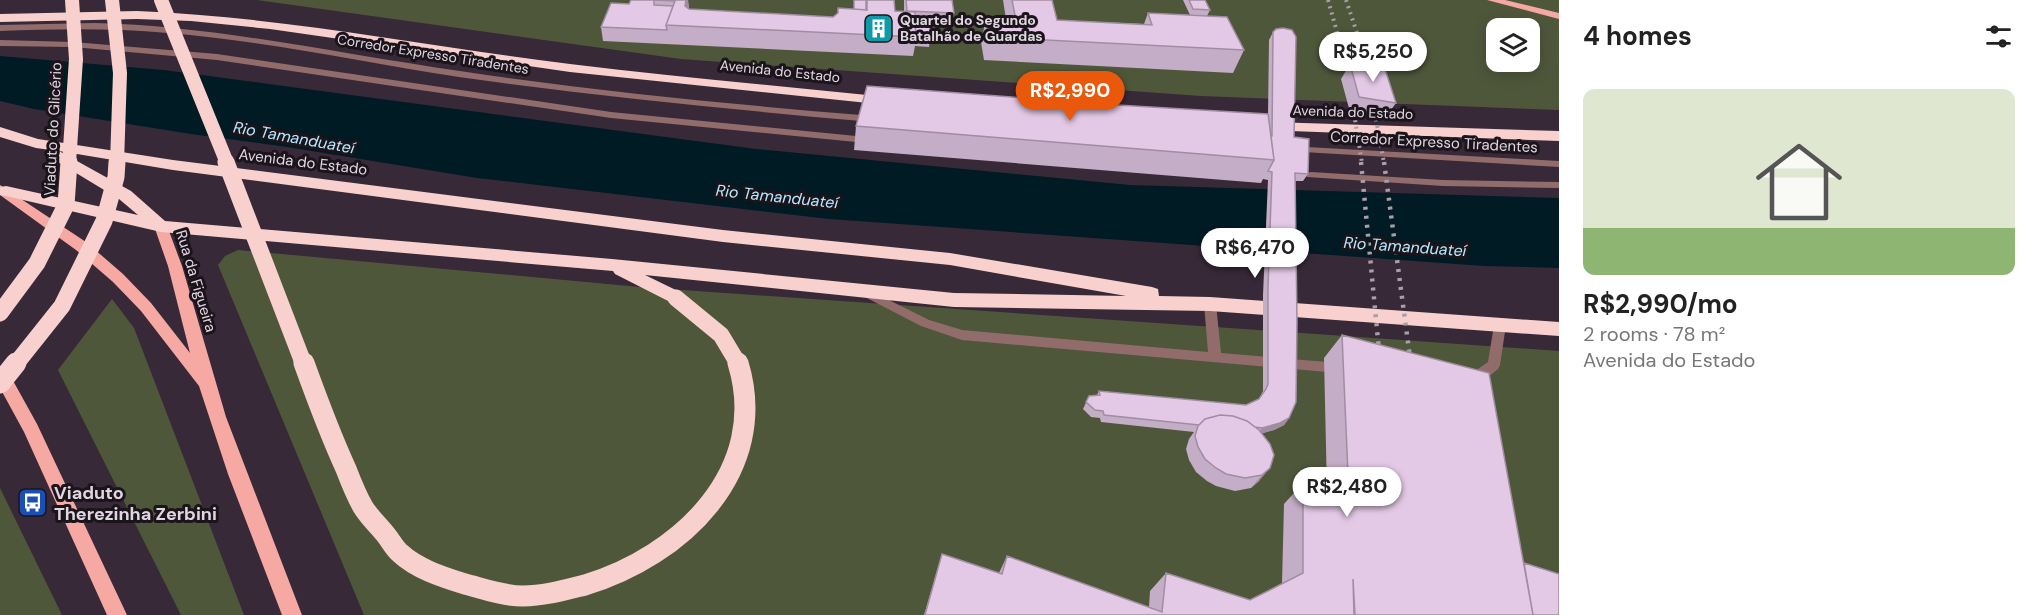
<!DOCTYPE html>
<meta charset="utf-8">
<style>
body{margin:0;font-family:"DM Sans",sans-serif;background:#f6f6f6;color:#222;height:100vh;display:flex;flex-direction:column;font-size:22px;white-space:nowrap}
*{box-sizing:border-box;margin:0}
p{font-size:20px;color:#767676}
.icon{flex:none;width:33px;height:33px;fill:none;stroke:currentColor;stroke-width:2;stroke-linecap:round;stroke-linejoin:round}
.map{position:relative;flex:1;overflow:hidden}
.drawer{display:flex;flex-direction:column;background:#fff;width:480px}
.drawer>*{flex:none}
.fabs{position:absolute;left:1486px;top:18px;display:grid;gap:12px}
.fabs a{display:grid;place-items:center;width:54px;height:54px;border-radius:12px;background:#fff;box-shadow:0 3px 15px #0003;font-size:30px}
.price{position:absolute;translate:-50% -51px;padding:0 14px;border-radius:21px;background:#fff;color:#222;font-size:20px;line-height:39px;filter:drop-shadow(0 2px 3px #0008)}
.price::after{content:'';position:absolute;left:50%;top:36px;width:18px;height:14px;margin-left:-9px;background:inherit;clip-path:polygon(0 0,100% 0,50% 100%)}
.price.on{background:#ea580c;color:#fff}
ul{padding:0;list-style:none}
li{display:grid;align-content:center;gap:12px;height:318px;padding:0 24px}
li span{display:grid;place-items:center;height:186px;border-radius:12px;color:#555}
li>.icon{margin-inline-start:auto}
span .icon{width:108px;height:108px;fill:#fffc;stroke-width:1}
li b{font-size:26px}
h2{display:flex;justify-content:space-between;align-items:center;height:72px;padding:0 24px;font-size:26px}
main{display:flex;flex:1;min-height:0}
.map>svg:first-child{display:block}
</style>
<main>
<div class="map">
<svg width="1559" height="615" viewBox="0 0 1559 615">
<rect width="100%" height="100%" fill="#382939"/>
<path fill="#4f573b" fill-rule="evenodd" d="M 257,0 L 1559,0 L 1559,110 L 1201,96 L 681,59 ZM 1497,28 L 1530,28 L 1530,62 L 1497,62 Z
M 238,250 L 640,287 L 1559,351 L 1559,615 L 364,615 L 218,265 L 225,256 Z
M 112,299 L 134,328 L 244,615 L 181,615 L 58,370 Z
M 0,488 L 62,615 L 0,615 Z"/>
<path fill="#001b24" d="M 0,56 L 164,70 L 756,149 L 1130,185 L 1559,198 L 1559,268 L 1484,266 L 829,219 L 477,178 L 287,147 L 191,134 L 34,109 L 0,101 Z"/>
<g fill="none" stroke-linecap="round" stroke-linejoin="round">
<path fill="#926c6a" fill-rule="evenodd" d="M 95,23 C 218,26 338,54 460,71 C 593,91 727,104 861,115 L 866,118 L 861,121 C 727,109 593,96 459,77 C 362,62 266,41 168,33 C 112,28 56,29 0,31 L 0,25 Z
M 0,40 L 73,42 L 217,54 L 611,112 L 856,136 L 861,139 L 856,142 L 611,118 L 217,60 L 73,47 L 0,46 Z
M 1307,147 L 1559,161 L 1559,167 L 1303,152 L 1302,150 Z
M 1311,172 L 1443,180 L 1559,182 L 1559,188 L 1443,186 L 1307,177 L 1306,175 L 1307,173 Z
M 867,289 L 929,320 L 962,330 L 1208,352 L 1204,304 L 1210,300 L 1216,304 L 1221,353 L 1339,363 L 1344,364 L 1345,368 L 1344,372 L 1339,373 L 962,340 L 921,326 L 863,296 L 861,293 L 863,290 Z
M 1500,320 L 1504,322 L 1506,325 L 1500,365 L 1498,369 C 1490,375 1479,387 1468,384 L 1467,380 L 1468,376 L 1488,362 L 1494,325 L 1496,322 Z"/>
<path fill="#f6a8a3" fill-rule="evenodd" d="M 1487,0 L 1505,0 L 1559,13 L 1559,19 Z
M 0,185 L 86,242 L 123,274 L 151,303 L 190,353 L 168,266 L 154,226 L 161,221 L 166,223 L 182,266 L 226,417 L 302,615 L 282,615 L 228,474 L 199,386 L 141,311 L 113,282 L 76,250 L 0,195 Z
M 0,367 L 6,368 L 37,424 L 127,615 L 107,615 L 24,432 L 0,388 Z"/>
<path fill="#f8d1ce" fill-rule="evenodd" d="M 137,11 C 283,17 426,46 570,64 C 676,77 781,86 887,97 L 894,101 L 887,105 L 570,72 L 270,29 L 191,21 L 137,19 L 0,22 L 0,14 Z
M 1271,122 L 1559,131 L 1559,141 L 1266,130 L 1264,127 L 1266,124 Z
M 0,127 L 38,139 L 173,160 L 723,230 L 950,253 L 1152,287 L 1158,289 L 1159,296 L 1210,297 L 1559,322 L 1559,336 L 1210,311 L 954,307 L 645,275 L 682,293 L 685,298 L 682,303 L 676,305 L 615,274 L 613,271 L 161,232 L 6,196 L 0,195 L 0,187 L 6,186 L 138,215 L 119,199 L 53,159 L 50,156 L 58,151 L 36,148 L 0,137 ZM 59,151 L 173,170 L 723,242 L 950,265 L 1126,296 L 954,293 L 612,259 L 165,221 L 131,191 Z"/>
<path stroke="#a99eaa" stroke-width="4" stroke-dasharray="2 4.5" stroke-linecap="butt" d="M 1328,0 L 1346,64 L 1362,163
M 1346,0 L 1364,54 L 1384,163"/>
<path stroke="#a99eaa" stroke-width="4.5" stroke-dasharray="3 6" stroke-linecap="butt" d="M 1361,162 L 1380,361
M 1384,162 L 1411,365"/>
<path stroke="#a99eaa" stroke-width="5" stroke-dasharray="4 7" stroke-linecap="butt" d="M 1410,363 L 1411,368"/>
<path stroke="#f8d1ce" stroke-width="14" d="M 112,0 L 120,73 L 117,163
M 161,0 L 227,163
M 69,163 L 76,59 L 72,0"/>
<path stroke="#f8d1ce" stroke-width="17" d="M 226,162 L 304,365
M 676,298 L 721,335 L 739,365
M 0,313 L 37,263 L 66,205 L 69,162
M 15,365 L 62,306 L 104,221 L 116,177 L 117,162"/>
<path stroke="#f8d1ce" stroke-width="21" d="M 304,363 C 317,399 330,434 346,469 C 351,482 356,495 363,507 C 369,517 378,525 386,535 C 391,541 394,548 400,553 C 417,569 443,577 465,584 C 484,589 503,596 523,596 C 544,596 565,590 585,585 C 681,556 771,471 738,363
M 0,383 L 16,363"/>
</g>
<path fill="#c4adc6" d="M 631,0 L 688,0 L 689,9 L 833,17 L 854,9 L 854,0 L 894,0 L 895,11 L 904,12 L 904,0 L 952,0 L 954,13 L 952,27 L 930,26 L 930,39 L 929,47 L 915,46 L 913,56 L 603,41 L 601,27 L 629,4 Z
M 1003,0 L 1052,0 L 1057,20 L 1144,24 L 1148,13 L 1190,15 L 1183,0 L 1205,0 L 1210,10 L 1207,16 L 1244,50 L 1233,73 L 984,60 L 981,42 L 986,19 L 994,20 L 995,17 L 1006,19 Z
M 1273,32 L 1294,137 L 1308,174 L 1303,181 L 1295,181 L 1289,418 L 1284,425 L 1274,430 L 1262,433 L 1274,455 L 1259,481 L 1251,488 L 1235,491 L 1216,486 L 1207,481 L 1196,472 L 1189,460 L 1186,449 L 1189,439 L 1194,432 L 1101,422 L 1100,418 L 1091,417 L 1083,409 L 1089,396 L 1097,395 L 1099,391 L 1246,405 L 1259,399 L 1263,391 L 1263,295 L 1268,180 L 1263,179 L 1261,183 L 854,150 L 856,126 L 1117,105 L 1268,115 L 1269,40 Z
M 1350,64 L 1396,103 L 1386,117 L 1350,112 L 1341,79 Z
M 1342,335 L 1524,563 L 1559,615 L 924,615 L 942,554 L 999,573 L 1007,556 L 1149,607 L 1150,591 L 1166,573 L 1250,600 L 1282,584 L 1284,504 L 1303,483 L 1327,491 L 1324,358 Z"/>
<path fill="#a08da1" d="M 686,0 L 688,0 L 689,15 L 685,6 Z
M 1289,418 L 1284,425 L 1274,430 L 1257,435 L 1262,428 Z
M 1270,468 L 1259,481 L 1251,488 L 1262,475 Z"/>
<path fill="#e4c9e6" stroke="#a08da1" stroke-width="1.5" d="M 631,0 L 654,0 L 654,5 L 673,6 L 666,25 L 667,30 L 601,27 L 611,3 L 629,4 Z
M 654,0 L 686,0 L 685,6 L 689,9 L 833,17 L 838,13 L 838,8 L 867,10 L 867,0 L 894,0 L 895,11 L 915,12 L 916,37 L 666,25 L 675,1 Z
M 854,0 L 866,0 L 866,10 L 854,9 Z
M 906,0 L 952,0 L 954,13 L 907,11 Z
M 1012,0 L 1052,0 L 1057,20 L 1152,25 L 1148,13 L 1227,17 L 1244,50 L 989,37 L 986,19 L 996,20 L 995,17 L 1016,20 Z
M 1189,0 L 1205,0 L 1210,10 L 1193,9 Z
M 915,24 L 930,25 L 930,39 L 916,38 Z
M 1283,28 L 1292,30 L 1296,37 L 1294,137 L 1309,139 L 1308,174 L 1295,173 L 1297,322 L 1296,402 L 1289,418 L 1280,423 L 1262,428 L 1255,427 L 1247,421 L 1233,416 L 1220,415 L 1205,419 L 1199,425 L 1104,415 L 1103,411 L 1095,410 L 1086,402 L 1089,396 L 1100,395 L 1099,391 L 1246,405 L 1259,399 L 1266,389 L 1268,384 L 1268,287 L 1272,172 L 1268,171 L 1274,160 L 1271,136 L 1272,136 L 1273,32 L 1276,29 Z
M 1350,64 L 1385,69 L 1396,103 L 1359,97 Z
M 867,86 L 1117,105 L 1268,114 L 1274,160 L 856,126 Z
M 1342,335 L 1489,373 L 1533,615 L 1355,615 L 1353,579 L 1354,615 L 925,615 L 942,554 L 1002,574 L 1007,556 L 1162,612 L 1166,573 L 1250,600 L 1303,573 L 1303,483 L 1349,497 Z
M 1220,415 L 1233,416 L 1247,421 L 1259,430 L 1270,444 L 1274,455 L 1270,468 L 1262,475 L 1245,478 L 1226,474 L 1216,468 L 1205,459 L 1198,447 L 1195,436 L 1198,426 L 1205,419 Z
M 1524,563 L 1559,574 L 1559,615 L 1533,615 Z"/>
<defs>
<symbol id="building-square" viewBox="-11 -11 22 22"><rect x="-9" y="-9" width="18" height="18" rx="4" fill="#0f9aa8" stroke="#1b141b"/><path d="M-4-6H4V6H1V3H-1V6H-4ZM-2.5-4.3h1.7v1.8h-1.7ZM.8-4.3h1.7v1.8H.8ZM-2.5-1h1.7V.8h-1.7ZM.8-1h1.7V.8H.8Z" fill="#fff"/></symbol>
<symbol id="bus-square" viewBox="-11 -11 22 22"><rect x="-9" y="-9" width="18" height="18" rx="4" fill="#1a4fb4" stroke="#1b141b"/><path d="M-5-6H5V4H4V6H2V4H-2V6H-4V4H-5ZM-3.5-4V0h7V-4ZM-3.5 1.2v1.5H-2V1.2ZM2 1.2v1.5H3.5V1.2Z" fill="#fff"/></symbol>
</defs>
<g fill-rule="evenodd">
<use href="#building-square" x="862" y="12" width="33" height="33"/>
<use href="#bus-square" x="16" y="486" width="33" height="33"/>
</g>
<g text-anchor="middle" stroke-width="6" stroke-linejoin="round" paint-order="stroke">
<g font-size="14" font-weight="bold" fill="#e0d6e1" stroke="#1b141b" text-anchor="start">
<text x="900" y="25">Quartel do Segundo<tspan x="900" dy="16">Batalhão de Guardas</tspan></text>
</g>
<g font-size="14" fill="#e0d6e1" stroke="#1b141b">
<text transform="translate(433 54) rotate(9)" y="5">Corredor Expresso Tiradentes</text>
<text transform="translate(780 71) rotate(6)" y="5">Avenida do Estado</text>
<text transform="translate(1353 112) rotate(2)" y="5">Avenida do Estado</text>
</g>
<g font-size="15" fill="#e0d6e1" stroke="#1b141b">
<text transform="translate(53 129) rotate(-87)" y="5">Viaduto do Glicério</text>
<text transform="translate(1434 142) rotate(3)" y="5">Corredor Expresso Tiradentes</text>
<text transform="translate(303 162) rotate(7)" y="5">Avenida do Estado</text>
<text transform="translate(196 281) rotate(73)" y="5">Rua da Figueira</text>
</g>
<g font-size="16" font-style="italic" fill="#b3eaff" stroke="#1b141b">
<text transform="translate(294 137) rotate(10)" y="6">Rio Tamanduateí</text>
<text transform="translate(777 196) rotate(6)" y="6">Rio Tamanduateí</text>
<text transform="translate(1405 246) rotate(4)" y="6">Rio Tamanduateí</text>
</g>
<g font-size="18" font-weight="bold" fill="#e0d6e1" stroke="#1b141b" text-anchor="start">
<text x="54" y="499">Viaduto<tspan x="54" dy="21">Therezinha Zerbini</tspan></text>
</g>
</g>
</svg>
<div class="fabs">
<a><svg class="icon" aria-label="layers" viewBox="0 0 24 24"><path d="M12 4l9 5-9 5-9-5zM3 14l9 5 9-5"/></svg></a>
</div>
<b class="price" style="left:1373px;top:83px">R$5,250</b>
<b class="price on" style="left:1070px;top:122px">R$2,990</b>
<b class="price" style="left:1255px;top:279px">R$6,470</b>
<b class="price" style="left:1347px;top:518px">R$2,480</b>
</div>
<section class="drawer">
<h2>4 homes<svg class="icon" aria-label="filters" viewBox="0 0 24 24"><path d="M4 7h16M4 17h16"/><circle cx="9" cy="7" r="2"/><circle cx="15" cy="17" r="2"/></svg></h2>
<ul>
<li><span style="background:linear-gradient(#dfe7d0 75%,#8fb573 0)"><svg class="icon" aria-label="home" viewBox="0 0 24 24"><path d="M3 11l9-7 9 7M6 9v11h12V9"/></svg></span><div><b>R$2,990/mo</b><p>2 rooms · 78 m²</p><p>Avenida do Estado</p></div></li>
</ul>
</section>
</main>
